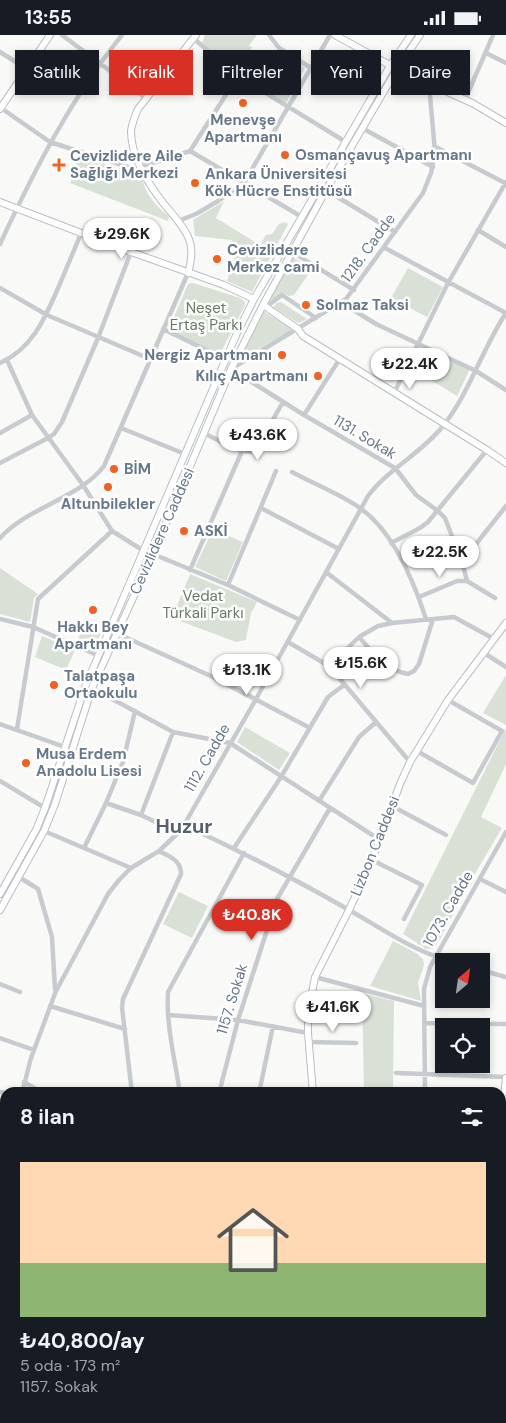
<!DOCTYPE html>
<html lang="tr">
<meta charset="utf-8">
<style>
body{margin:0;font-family:"DM Sans",sans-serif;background:#242831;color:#f1f3f6;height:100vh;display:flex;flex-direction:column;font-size:19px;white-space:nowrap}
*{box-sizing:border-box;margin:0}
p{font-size:16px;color:#9ea1a6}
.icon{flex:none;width:28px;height:28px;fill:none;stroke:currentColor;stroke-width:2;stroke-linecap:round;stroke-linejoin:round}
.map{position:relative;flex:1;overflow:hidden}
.drawer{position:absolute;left:0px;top:1052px;width:506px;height:336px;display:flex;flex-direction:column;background:#171b24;border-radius:15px 15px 0 0;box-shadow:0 2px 8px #0003}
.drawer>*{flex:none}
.banner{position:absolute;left:15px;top:15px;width:476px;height:45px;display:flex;gap:10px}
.needle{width:32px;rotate:29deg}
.buttons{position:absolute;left:435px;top:918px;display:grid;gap:10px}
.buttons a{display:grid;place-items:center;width:55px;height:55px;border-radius:0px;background:#171b24;box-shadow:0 2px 8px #0003;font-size:25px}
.price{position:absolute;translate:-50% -42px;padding:0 11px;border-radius:18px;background:#fff;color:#222;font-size:16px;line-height:32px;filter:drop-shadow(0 1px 2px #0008)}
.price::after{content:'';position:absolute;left:50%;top:30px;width:15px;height:11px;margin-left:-8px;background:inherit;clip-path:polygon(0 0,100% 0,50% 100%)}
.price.selected{background:#d93025;color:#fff}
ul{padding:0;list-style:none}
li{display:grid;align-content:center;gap:10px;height:265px;padding:0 20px}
li span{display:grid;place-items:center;height:155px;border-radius:0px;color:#555}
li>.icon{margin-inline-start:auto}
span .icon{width:90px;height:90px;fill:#fffc;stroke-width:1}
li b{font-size:21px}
h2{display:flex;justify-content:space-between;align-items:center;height:60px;padding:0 20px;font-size:21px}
.pill{padding:0 18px;border-radius:0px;background:#171b24;box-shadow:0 2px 8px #0003;font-size:18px;line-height:45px}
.pill.selected{background:#d93025;color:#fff}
.status{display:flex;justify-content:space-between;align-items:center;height:35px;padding:0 25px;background:#171b24;direction:ltr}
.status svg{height:14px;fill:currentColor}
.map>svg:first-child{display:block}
</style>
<div class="status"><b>13:55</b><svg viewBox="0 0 49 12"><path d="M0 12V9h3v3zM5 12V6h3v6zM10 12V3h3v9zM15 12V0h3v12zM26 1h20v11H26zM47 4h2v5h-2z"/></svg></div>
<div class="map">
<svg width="506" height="1388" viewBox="0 0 506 1388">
<rect width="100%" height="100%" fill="#f9faf7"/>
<path fill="#d9e0d6" d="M 205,0 L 257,0 L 249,11 L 252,12 L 246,22 L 263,33 L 263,26 L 289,23 L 305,33 L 286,68 L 240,41 L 202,8 Z
M 79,120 L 142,141 C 143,156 157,173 169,181 L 168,186 L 70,148 Z
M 224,166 L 216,183 L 260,210 L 266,200 L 272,199 L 279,189 L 285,187 L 288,189 L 252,257 L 227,246 L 237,215 L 236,208 L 232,207 L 232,205 L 195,201 L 193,185 Z
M 293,222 L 312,234 L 294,260 L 289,261 L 282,258 L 274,264 L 270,265 Z
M 408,233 L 443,252 L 427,282 L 391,263 Z
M 193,248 L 240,263 L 245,267 L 245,270 L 220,319 L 171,296 L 170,291 L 188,249 Z
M 281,267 L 307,284 L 299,288 L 295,286 L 273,272 L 277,268 Z
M 263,276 L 292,294 L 290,296 L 240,324 Z
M 438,319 L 470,334 L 457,361 L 426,342 Z
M 213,494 L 243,507 L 226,546 L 195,532 Z
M 0,533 L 38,559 L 34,563 L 30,587 L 0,579 Z
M 190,539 L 257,567 L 251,578 L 246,605 L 236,607 L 172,583 Z
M 86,587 L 102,595 L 95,612 L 77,606 Z
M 42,601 L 75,615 L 66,635 L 35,622 Z
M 506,640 L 506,690 L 483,678 Z
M 245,692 L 290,718 L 279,735 L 237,707 Z
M 506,693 L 506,729 L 481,782 L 502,793 L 470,847 L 440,904 L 433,914 L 426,914 L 403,899 Z
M 179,857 L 208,871 L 192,903 L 163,889 Z
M 393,906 L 416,918 L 423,924 L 424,930 L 418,948 L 421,966 L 370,951 Z
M 362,958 L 394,966 L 393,1057 L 364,1057 Z
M 0,1152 L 5,1153 L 5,1265 L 0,1266 Z"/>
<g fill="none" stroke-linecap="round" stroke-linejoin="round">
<defs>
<path id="secondary" d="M 335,0 L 397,34 L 474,69 L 506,88
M 0,74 L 50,0
M 0,167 L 131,217 L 224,250 L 254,264
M 188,238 C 191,228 193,214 189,204 C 184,191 173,180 164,169 C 149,150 131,122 131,96 C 132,88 135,81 138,74 L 196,0
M 263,270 L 298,294 L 303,301 L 487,415 L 506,428
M 0,859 L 36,795 L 45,773 L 85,652 L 237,298 L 254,264 L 390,31 L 411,0
M 0,875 L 44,796 L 55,769 L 92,653 L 153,519 L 231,334 L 263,270 L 326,155 L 397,34 L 420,0
M 313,1058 L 308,998 L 308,979 L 315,942 L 349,875 L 372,825 L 400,749 L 410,727 L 448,665 L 506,588
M 501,1091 L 506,1043
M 501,1100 L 503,1123 L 506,1135
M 342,1384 L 342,1388"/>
<path id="primary" d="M 501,1378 L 506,1377
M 132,1388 L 211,1388
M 407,1388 L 458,1384"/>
</defs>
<use href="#secondary" stroke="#b9bec4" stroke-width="8"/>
<use href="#primary" stroke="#b7bcc1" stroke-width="9"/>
<path stroke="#c7cbcf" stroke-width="4.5" d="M 62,0 L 146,63
M 269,0 L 279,13 L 311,33
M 193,3 L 238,41 L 346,107
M 0,17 L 27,34
M 486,18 L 506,28
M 429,49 L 435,117 L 431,138 L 423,158 L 346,264 L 231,334 L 304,380 L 395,433 L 416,460 L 438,476 L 445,483 L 463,530 L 467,546
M 465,65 L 493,0
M 1,73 L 50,107 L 144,137
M 362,93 L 433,132
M 434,111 L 505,148
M 190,116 L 302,182
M 140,132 L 190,116 L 238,41
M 326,155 L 395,197
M 178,186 L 196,179 L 218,166 L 244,148 L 330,0
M 478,195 L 506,212
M 0,209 C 34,136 71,63 122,0
M 385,213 L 506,278
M 292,217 L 354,255
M 0,253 L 47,280 L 150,324
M 342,268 L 376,289 L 476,336 L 506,355
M 266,272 L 282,260 L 316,283
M 163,294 L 225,324
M 7,325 L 32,380 L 83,450 L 112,496 L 144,516
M 0,328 C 33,313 45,283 59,251 C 66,234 74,216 81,198
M 394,358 L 448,248 L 506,147
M 304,380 L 339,325
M 121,393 L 185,419
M 0,398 L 32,380
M 204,398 C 216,404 243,420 255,416 L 283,367
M 0,428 L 48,403 L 54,399 L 62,387 L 98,303 L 131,217
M 292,437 C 314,449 340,459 360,473 C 393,496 414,547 426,584
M 261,473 L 339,514
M 0,503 C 28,472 80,463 104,431 L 188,238
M 391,508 L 420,493 L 428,487 L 487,415
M 153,519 L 228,550 L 300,585
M 463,530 L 476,509 L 506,471
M 190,535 L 242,416
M 326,537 L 392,588
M 467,546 L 495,563
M 228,550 L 276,436
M 419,562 L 457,546 L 467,546
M 0,584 L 33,592 L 97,620
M 116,598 L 213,642 L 310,693
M 359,602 C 373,618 386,635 408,639 L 414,636 L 419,629 L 433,584
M 288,607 L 329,631 L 410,727
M 484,618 L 506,632
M 329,631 L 359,602 L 378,591 L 392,588 L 454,582 L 494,604
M 92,653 L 173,697 L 230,708 L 380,805
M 0,689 L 65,712
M 17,694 L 38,564 L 112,496
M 417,716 L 473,748 L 502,696 L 448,665
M 0,746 L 45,773
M 319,766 L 359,702 L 376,687
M 106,768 L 141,780 L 178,798
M 392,771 L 446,800
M 141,780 L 173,697
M 184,790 C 240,816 295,844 349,875 C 383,894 413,916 450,926
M 44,796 L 131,833
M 84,813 L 106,768 L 123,727 L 135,676
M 234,813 L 281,742 L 328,662 L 344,650
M 372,825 L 422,850 L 404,884
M 19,842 L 38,854 L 52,902 L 55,954
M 480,844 L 506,857
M 481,935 L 506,942
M 315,942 L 424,971
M 0,949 L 20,957
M 50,971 L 125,994
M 168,980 L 238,985 L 308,998
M 424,988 L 506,989
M 0,1003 L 34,1015
M 309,1007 L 356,1008
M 396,1038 L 506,1042
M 24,1047 L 43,1058
M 0,1057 L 5,1058
M 22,1058 L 31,1023 L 56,956 L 108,859 L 119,845 L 131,833 L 159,816 L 178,798 L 184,790 L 256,664 L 368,461 C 389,433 422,418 443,391 C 470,357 482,314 506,278
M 132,1058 L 122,972 L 123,964 L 181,839 C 181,825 170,822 159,816
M 180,1058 C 175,1025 166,991 168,957 L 244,818
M 219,1058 L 238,985 L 277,864 L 330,773
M 259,1058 L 273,991
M 425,1058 L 424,954 L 430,932 L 506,797
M 501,1147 L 506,1146
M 0,1150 L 5,1151
M 501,1201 L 506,1200
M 501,1252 L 506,1251
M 0,1275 L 5,1274
M 505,1302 L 506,1310
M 0,1324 L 5,1323
M 227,1384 L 227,1388
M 471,1384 L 473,1388"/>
<use href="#secondary" stroke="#fff" stroke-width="6"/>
<use href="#primary" stroke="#fff" stroke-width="7"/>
</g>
<g fill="#f1611f" stroke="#fff" stroke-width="2">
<circle cx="243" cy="68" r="5"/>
<circle cx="285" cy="120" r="5"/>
<path d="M56.5 122.5h5v5h5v5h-5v5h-5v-5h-5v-5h5z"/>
<circle cx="195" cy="148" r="5"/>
<circle cx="217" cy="224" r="5"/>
<circle cx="306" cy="270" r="5"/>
<circle cx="282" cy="320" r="5"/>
<circle cx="318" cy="341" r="5"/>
<circle cx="114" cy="434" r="5"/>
<circle cx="108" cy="452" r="5"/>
<circle cx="184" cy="496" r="5"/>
<circle cx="93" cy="575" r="5"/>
<circle cx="54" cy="650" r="5"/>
<circle cx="26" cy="728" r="5"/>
</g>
<g text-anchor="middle" stroke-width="5" stroke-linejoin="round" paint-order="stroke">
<g font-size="15" font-weight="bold" fill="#66788b" stroke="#fff" text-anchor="start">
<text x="243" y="90" text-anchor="middle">Menevşe<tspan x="243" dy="17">Apartmanı</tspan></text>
<text x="295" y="125">Osmançavuş Apartmanı</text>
<text x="70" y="126">Cevizlidere Aile<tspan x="70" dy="17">Sağlığı Merkezi</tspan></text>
<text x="205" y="144">Ankara Üniversitesi<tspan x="205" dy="17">Kök Hücre Enstitüsü</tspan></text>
<text x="227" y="220">Cevizlidere<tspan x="227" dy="17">Merkez cami</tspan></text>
<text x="316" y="275">Solmaz Taksi</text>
<text x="272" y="325" text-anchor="end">Nergiz Apartmanı</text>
<text x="308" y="346" text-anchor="end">Kılıç Apartmanı</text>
<text x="124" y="439">BİM</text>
<text x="108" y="474" text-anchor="middle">Altunbilekler</text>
<text x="194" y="501">ASKİ</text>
<text x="93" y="597" text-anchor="middle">Hakkı Bey<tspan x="93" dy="17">Apartmanı</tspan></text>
<text x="64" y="646">Talatpaşa<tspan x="64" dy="17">Ortaokulu</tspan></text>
<text x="36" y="724">Musa Erdem<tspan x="36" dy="17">Anadolu Lisesi</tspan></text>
</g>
<g font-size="15" fill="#66788b" stroke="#fff">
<text transform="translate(368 213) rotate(-54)" y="5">1218. Cadde</text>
<text transform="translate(365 402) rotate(31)" y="5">1131. Sokak</text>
<text transform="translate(162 496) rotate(-66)" y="5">Cevizlidere Caddesi</text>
<text transform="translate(207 723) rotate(-60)" y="5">1112. Cadde</text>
<text transform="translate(375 811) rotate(-68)" y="5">Lizbon Caddesi</text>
<text transform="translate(448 874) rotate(-60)" y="5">1073. Cadde</text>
<text transform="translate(232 964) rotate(-73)" y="5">1157. Sokak</text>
</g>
<g font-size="15" fill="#657b62" stroke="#fff">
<text x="206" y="278">Neşet<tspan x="206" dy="17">Ertaş Parkı</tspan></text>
<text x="203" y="566">Vedat<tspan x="203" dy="17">Türkali Parkı</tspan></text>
</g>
<g font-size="20" font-weight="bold" fill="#55616f" stroke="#fff">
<text x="184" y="798">Huzur</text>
</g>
</g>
</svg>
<div class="buttons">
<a><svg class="needle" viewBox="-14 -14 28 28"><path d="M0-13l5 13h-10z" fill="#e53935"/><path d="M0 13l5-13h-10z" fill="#9ea1a6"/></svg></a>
<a><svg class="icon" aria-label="locate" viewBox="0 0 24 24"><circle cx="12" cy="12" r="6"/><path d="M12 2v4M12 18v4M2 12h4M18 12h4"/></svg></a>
</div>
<b class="price" style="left:122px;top:225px">₺29.6K</b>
<b class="price" style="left:410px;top:355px">₺22.4K</b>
<b class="price" style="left:258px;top:426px">₺43.6K</b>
<b class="price" style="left:440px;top:543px">₺22.5K</b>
<b class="price" style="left:361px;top:654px">₺15.6K</b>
<b class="price" style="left:247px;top:661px">₺13.1K</b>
<b class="price selected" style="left:252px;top:906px">₺40.8K</b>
<b class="price" style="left:333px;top:998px">₺41.6K</b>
<div class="banner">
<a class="pill">Satılık</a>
<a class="pill selected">Kiralık</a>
<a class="pill">Filtreler</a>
<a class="pill">Yeni</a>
<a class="pill">Daire</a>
</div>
<section class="drawer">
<h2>8 ilan<svg class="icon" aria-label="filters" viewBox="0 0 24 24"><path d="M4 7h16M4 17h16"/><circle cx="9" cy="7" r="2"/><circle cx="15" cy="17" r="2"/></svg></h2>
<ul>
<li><span style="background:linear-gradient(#ffd9b3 65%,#8fb573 0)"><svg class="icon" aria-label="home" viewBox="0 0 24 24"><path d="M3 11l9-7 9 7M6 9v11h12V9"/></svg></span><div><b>₺40,800/ay</b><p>5 oda · 173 m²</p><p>1157. Sokak</p></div></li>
</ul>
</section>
</div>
